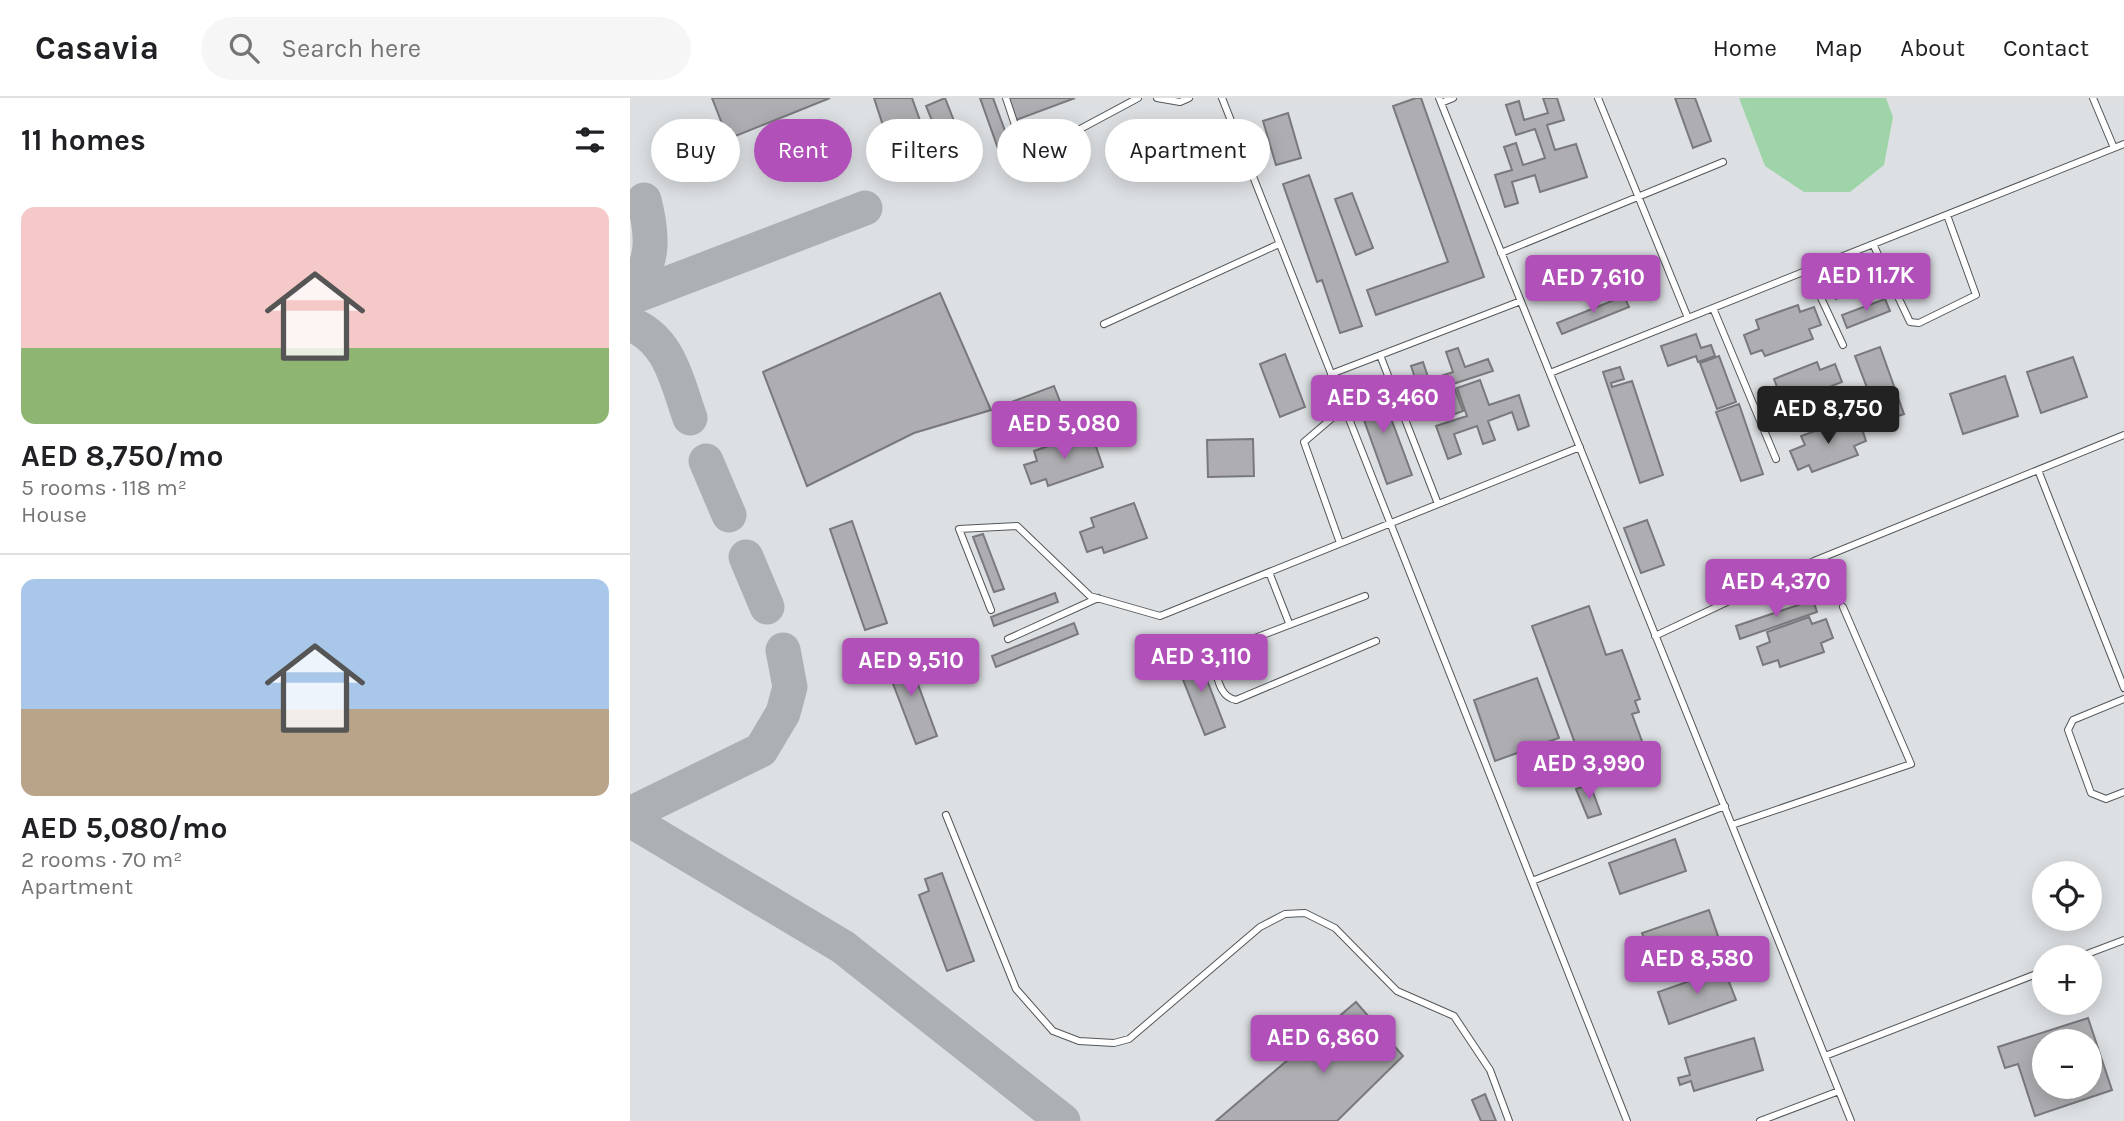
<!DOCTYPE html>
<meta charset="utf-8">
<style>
body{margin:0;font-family:Karla,sans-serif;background:#f6f6f6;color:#202124;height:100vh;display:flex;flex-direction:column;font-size:26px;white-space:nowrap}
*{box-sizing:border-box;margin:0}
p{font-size:23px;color:#757577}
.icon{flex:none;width:38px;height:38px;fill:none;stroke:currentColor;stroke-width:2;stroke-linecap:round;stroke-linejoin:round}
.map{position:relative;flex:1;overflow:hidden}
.side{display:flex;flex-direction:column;background:#fff;width:630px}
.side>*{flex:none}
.top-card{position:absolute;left:21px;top:21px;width:665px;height:63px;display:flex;gap:14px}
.tools{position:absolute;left:1402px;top:763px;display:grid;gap:14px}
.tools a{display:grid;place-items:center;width:70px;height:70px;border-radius:50%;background:#fff;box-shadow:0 4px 18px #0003;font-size:35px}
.price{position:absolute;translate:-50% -60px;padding:0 16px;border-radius:7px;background:#b050b8;color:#fff;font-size:23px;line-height:46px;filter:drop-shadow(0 2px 4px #0008)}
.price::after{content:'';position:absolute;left:50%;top:42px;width:21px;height:16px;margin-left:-10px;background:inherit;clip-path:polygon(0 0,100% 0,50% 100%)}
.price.current{background:#222;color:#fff}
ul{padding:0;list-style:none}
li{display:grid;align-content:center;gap:14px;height:371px;padding:0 21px}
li+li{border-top:2px solid #e0e0e0}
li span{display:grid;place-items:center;height:217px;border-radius:14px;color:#555}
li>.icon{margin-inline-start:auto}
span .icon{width:126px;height:126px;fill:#fffc;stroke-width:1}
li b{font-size:30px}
h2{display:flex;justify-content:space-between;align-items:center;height:84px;padding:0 21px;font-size:30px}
.chip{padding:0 24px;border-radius:32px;background:#fff;box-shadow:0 4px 18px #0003;font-size:24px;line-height:63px}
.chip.current{background:#b050b8;color:#fff}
header{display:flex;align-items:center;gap:42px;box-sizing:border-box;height:98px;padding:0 35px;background:#fff;border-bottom:2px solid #e0e0e0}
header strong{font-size:33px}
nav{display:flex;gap:38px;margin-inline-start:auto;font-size:24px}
.search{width:490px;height:63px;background:#f6f6f6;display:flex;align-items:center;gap:18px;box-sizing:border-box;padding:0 24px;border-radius:38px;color:#757577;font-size:26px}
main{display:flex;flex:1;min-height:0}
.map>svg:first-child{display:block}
</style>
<header>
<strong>Casavia</strong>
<div class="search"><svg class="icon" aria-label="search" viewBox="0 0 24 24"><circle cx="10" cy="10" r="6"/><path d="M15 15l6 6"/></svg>Search here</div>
<nav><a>Home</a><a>Map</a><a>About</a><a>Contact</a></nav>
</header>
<main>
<section class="side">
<h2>11 homes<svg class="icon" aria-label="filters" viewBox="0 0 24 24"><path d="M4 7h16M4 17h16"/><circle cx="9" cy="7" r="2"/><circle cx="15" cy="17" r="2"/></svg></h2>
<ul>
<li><span style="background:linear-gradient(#f6c9c9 65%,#8fb573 0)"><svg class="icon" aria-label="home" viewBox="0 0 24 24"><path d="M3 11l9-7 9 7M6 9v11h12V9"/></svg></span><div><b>AED 8,750/mo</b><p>5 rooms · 118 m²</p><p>House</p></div></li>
<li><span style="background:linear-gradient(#a9c7e8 60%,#b9a48a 0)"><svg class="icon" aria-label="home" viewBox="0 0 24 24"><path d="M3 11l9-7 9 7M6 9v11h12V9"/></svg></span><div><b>AED 5,080/mo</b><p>2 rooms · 70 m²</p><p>Apartment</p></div></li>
</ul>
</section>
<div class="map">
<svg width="1494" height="1023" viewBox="0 0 1494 1023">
<rect width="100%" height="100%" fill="#dde0e3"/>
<path fill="#9ed4a8" d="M 1109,0 L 1256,0 L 1263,19 L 1254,67 L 1220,94 L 1174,94 L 1135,68 Z"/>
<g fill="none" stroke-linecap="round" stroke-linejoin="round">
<path stroke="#adb0b2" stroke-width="35" d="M 0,194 C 25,165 23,138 14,102
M 0,200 L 235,110
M 0,226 C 40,241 47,284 60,320
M 76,363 L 99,417
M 116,459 L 137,509
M 0,716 L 131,652 L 153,615 L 160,589 L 153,552
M 0,722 L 213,849 L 433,1023"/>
</g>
<path fill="#aeadb1" stroke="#79797d" stroke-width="2" fill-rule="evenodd" d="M 82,0 L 200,0 L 98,41 Z
M 244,0 L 282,0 L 294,34 L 259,46 Z
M 315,0 L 324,23 L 305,30 L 296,8 Z
M 350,0 L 363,0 L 382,52 L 370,56 Z
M 378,0 L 445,0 L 386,22 Z
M 786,0 L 791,0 L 854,179 L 746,217 L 737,192 L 818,164 L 763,8 Z
M 913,0 L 927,0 L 934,22 L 917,27 L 925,52 L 946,46 L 957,79 L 910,94 L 905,77 L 882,84 L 888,105 L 875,109 L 865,77 L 882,72 L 874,49 L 886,45 L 893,67 L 915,60 L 905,31 L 886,37 L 876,7 L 889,3 L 894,22 L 918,15 Z
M 1045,0 L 1065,0 L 1081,43 L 1063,50 Z
M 658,15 L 671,60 L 646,67 L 633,23 Z
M 679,77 L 732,228 L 710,235 L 692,182 L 687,184 L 653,86 Z
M 722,95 L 743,150 L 726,157 L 705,101 Z
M 1239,160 L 1249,184 L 1206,201 L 1196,177 Z
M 310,195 L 361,312 L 284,335 L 177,388 L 133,274 Z
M 994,198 L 999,209 L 932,236 L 927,225 Z
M 1255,201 L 1260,213 L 1217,230 L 1212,217 Z
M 1168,207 L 1170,214 L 1184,209 L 1191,227 L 1179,231 L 1183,241 L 1135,258 L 1132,252 L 1121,256 L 1114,237 L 1129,231 L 1126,222 Z
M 1066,236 L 1071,250 L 1081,247 L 1085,258 L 1068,264 L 1066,258 L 1038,268 L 1031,248 Z
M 1250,249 L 1274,316 L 1250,324 L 1225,258 Z
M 828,250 L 835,269 L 858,261 L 863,273 L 823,286 L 833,313 L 820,318 L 812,294 L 792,301 L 781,268 L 793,264 L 799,282 L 823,274 L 816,254 Z
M 655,256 L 675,309 L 650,319 L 630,266 Z
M 1089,258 L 1106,304 L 1087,311 L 1070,265 Z
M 1443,259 L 1457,299 L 1411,315 L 1397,274 Z
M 1187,264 L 1190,272 L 1205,266 L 1212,284 L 1199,289 L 1203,297 L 1156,316 L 1153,309 L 1143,313 L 1135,294 L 1147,289 L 1144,281 Z
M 990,269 L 994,281 L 981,285 L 982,289 L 1002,283 L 1033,377 L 1010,385 L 973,274 Z
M 1375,278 L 1388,318 L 1333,336 L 1320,296 Z
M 850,282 L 859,307 L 889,297 L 899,328 L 888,332 L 882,314 L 858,323 L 865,342 L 853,346 L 847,328 L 824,336 L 831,356 L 818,361 L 806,328 L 837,318 L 827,290 Z
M 424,288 L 433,311 L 377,332 L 368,309 Z
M 749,288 L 782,377 L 757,386 L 725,297 Z
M 1109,306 L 1133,376 L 1111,383 L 1086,314 Z
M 1213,323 L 1216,331 L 1230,325 L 1236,343 L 1224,348 L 1228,357 L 1182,374 L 1179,367 L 1168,372 L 1160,353 L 1175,347 L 1171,338 Z
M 445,339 L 448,345 L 463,340 L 473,369 L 418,388 L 416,381 L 401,386 L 394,367 L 407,363 L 404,353 Z
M 623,341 L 624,378 L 578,379 L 577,342 Z
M 504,405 L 517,440 L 474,455 L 472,449 L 457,454 L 450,434 L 464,429 L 461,420 Z
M 1017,422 L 1034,467 L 1011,475 L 994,430 Z
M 222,423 L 257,525 L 235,532 L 200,431 Z
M 353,436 L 374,491 L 364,494 L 343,439 Z
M 425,495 L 428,504 L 364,528 L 361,519 Z
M 1183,502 L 1187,514 L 1110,541 L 1106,528 Z
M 959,508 L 976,557 L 992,552 L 1010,601 L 1005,603 L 1009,614 L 1002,616 L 1017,657 L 957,678 L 902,528 Z
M 1179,519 L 1182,526 L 1196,521 L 1203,540 L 1191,545 L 1194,554 L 1150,569 L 1148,562 L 1133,567 L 1127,549 L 1140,544 L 1137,534 Z
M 444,525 L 448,536 L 366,569 L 362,558 Z
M 276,554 L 307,638 L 286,646 L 254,562 Z
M 567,556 L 595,629 L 575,637 L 546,564 Z
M 907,580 L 929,640 L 865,663 L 844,602 Z
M 960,686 L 971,716 L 958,720 L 946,691 Z
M 1045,741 L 1056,773 L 990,796 L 979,765 Z
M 312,775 L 344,863 L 317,873 L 289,797 L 299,793 L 295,781 Z
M 1079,812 L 1090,844 L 1023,867 L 1012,835 Z
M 1094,871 L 1106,902 L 1039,926 L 1028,894 Z
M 726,904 L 773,958 L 707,1023 L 586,1023 Z
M 1458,920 L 1482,992 L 1405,1018 L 1388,966 L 1375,970 L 1368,949 ZM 1414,943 L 1460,943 L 1460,989 L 1414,989 Z
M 1124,940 L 1133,972 L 1064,993 L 1061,983 L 1050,987 L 1048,980 L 1060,977 L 1055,960 Z
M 855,996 L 866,1023 L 851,1023 L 842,1002 Z"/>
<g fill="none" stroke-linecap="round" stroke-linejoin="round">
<defs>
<path id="lane" d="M 376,0 L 396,60 L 508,0
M 527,0 L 550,4 L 559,0
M 592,0 L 997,1023
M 809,0 L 1221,1023
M 968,0 L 1058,220
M 1463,0 L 1484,50
M 811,5 L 823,0
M 1243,146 L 1280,224 L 1289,225 L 1346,197 L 1317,117
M 871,155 L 1093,64
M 1178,172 L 1213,247
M 1083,210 L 1146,361
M 474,226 L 649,146
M 750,257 L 808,406
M 920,275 L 1494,46
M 701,276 L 891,203
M 1408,372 L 1494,590
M 710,445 L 674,344 L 715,309
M 639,474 L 659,525
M 735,498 L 588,554 L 583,565 C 588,579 589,599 606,602 L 746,543
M 361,512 L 329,431 L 387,428 L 460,498 L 530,518 L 950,349
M 1025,538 L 1184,463 L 1494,337
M 378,541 L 468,500
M 1494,601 L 1443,622 L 1438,632 L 1461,695 L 1476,701 L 1494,694
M 316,717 L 386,891 L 423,933 L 449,943 L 484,945 L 499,941 L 630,829 L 655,816 L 675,815 L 705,830 L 767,893 L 824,918 L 860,972 L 879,1023
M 1102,727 L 1281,666 L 1213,509
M 902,783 L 1095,708
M 1449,859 L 1494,842
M 1195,958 L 1414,873
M 1130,1023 L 1209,993"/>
</defs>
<use href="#lane" stroke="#54575a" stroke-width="8"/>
<use href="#lane" stroke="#fff" stroke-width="6"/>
</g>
</svg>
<div class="tools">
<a><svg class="icon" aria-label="locate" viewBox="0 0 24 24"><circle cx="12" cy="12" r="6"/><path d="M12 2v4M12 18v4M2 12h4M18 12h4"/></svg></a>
<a>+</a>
<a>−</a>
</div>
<b class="price" style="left:1236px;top:215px">AED 11.7K</b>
<b class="price" style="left:963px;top:217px">AED 7,610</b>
<b class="price" style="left:753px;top:337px">AED 3,460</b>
<b class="price current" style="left:1198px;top:348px">AED 8,750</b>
<b class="price" style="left:434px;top:363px">AED 5,080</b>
<b class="price" style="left:1146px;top:521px">AED 4,370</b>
<b class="price" style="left:571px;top:596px">AED 3,110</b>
<b class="price" style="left:281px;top:600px">AED 9,510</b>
<b class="price" style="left:959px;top:703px">AED 3,990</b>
<b class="price" style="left:1067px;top:898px">AED 8,580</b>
<b class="price" style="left:693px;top:977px">AED 6,860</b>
<div class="top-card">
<a class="chip">Buy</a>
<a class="chip current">Rent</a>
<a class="chip">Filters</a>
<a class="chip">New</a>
<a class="chip">Apartment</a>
</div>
</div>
</main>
